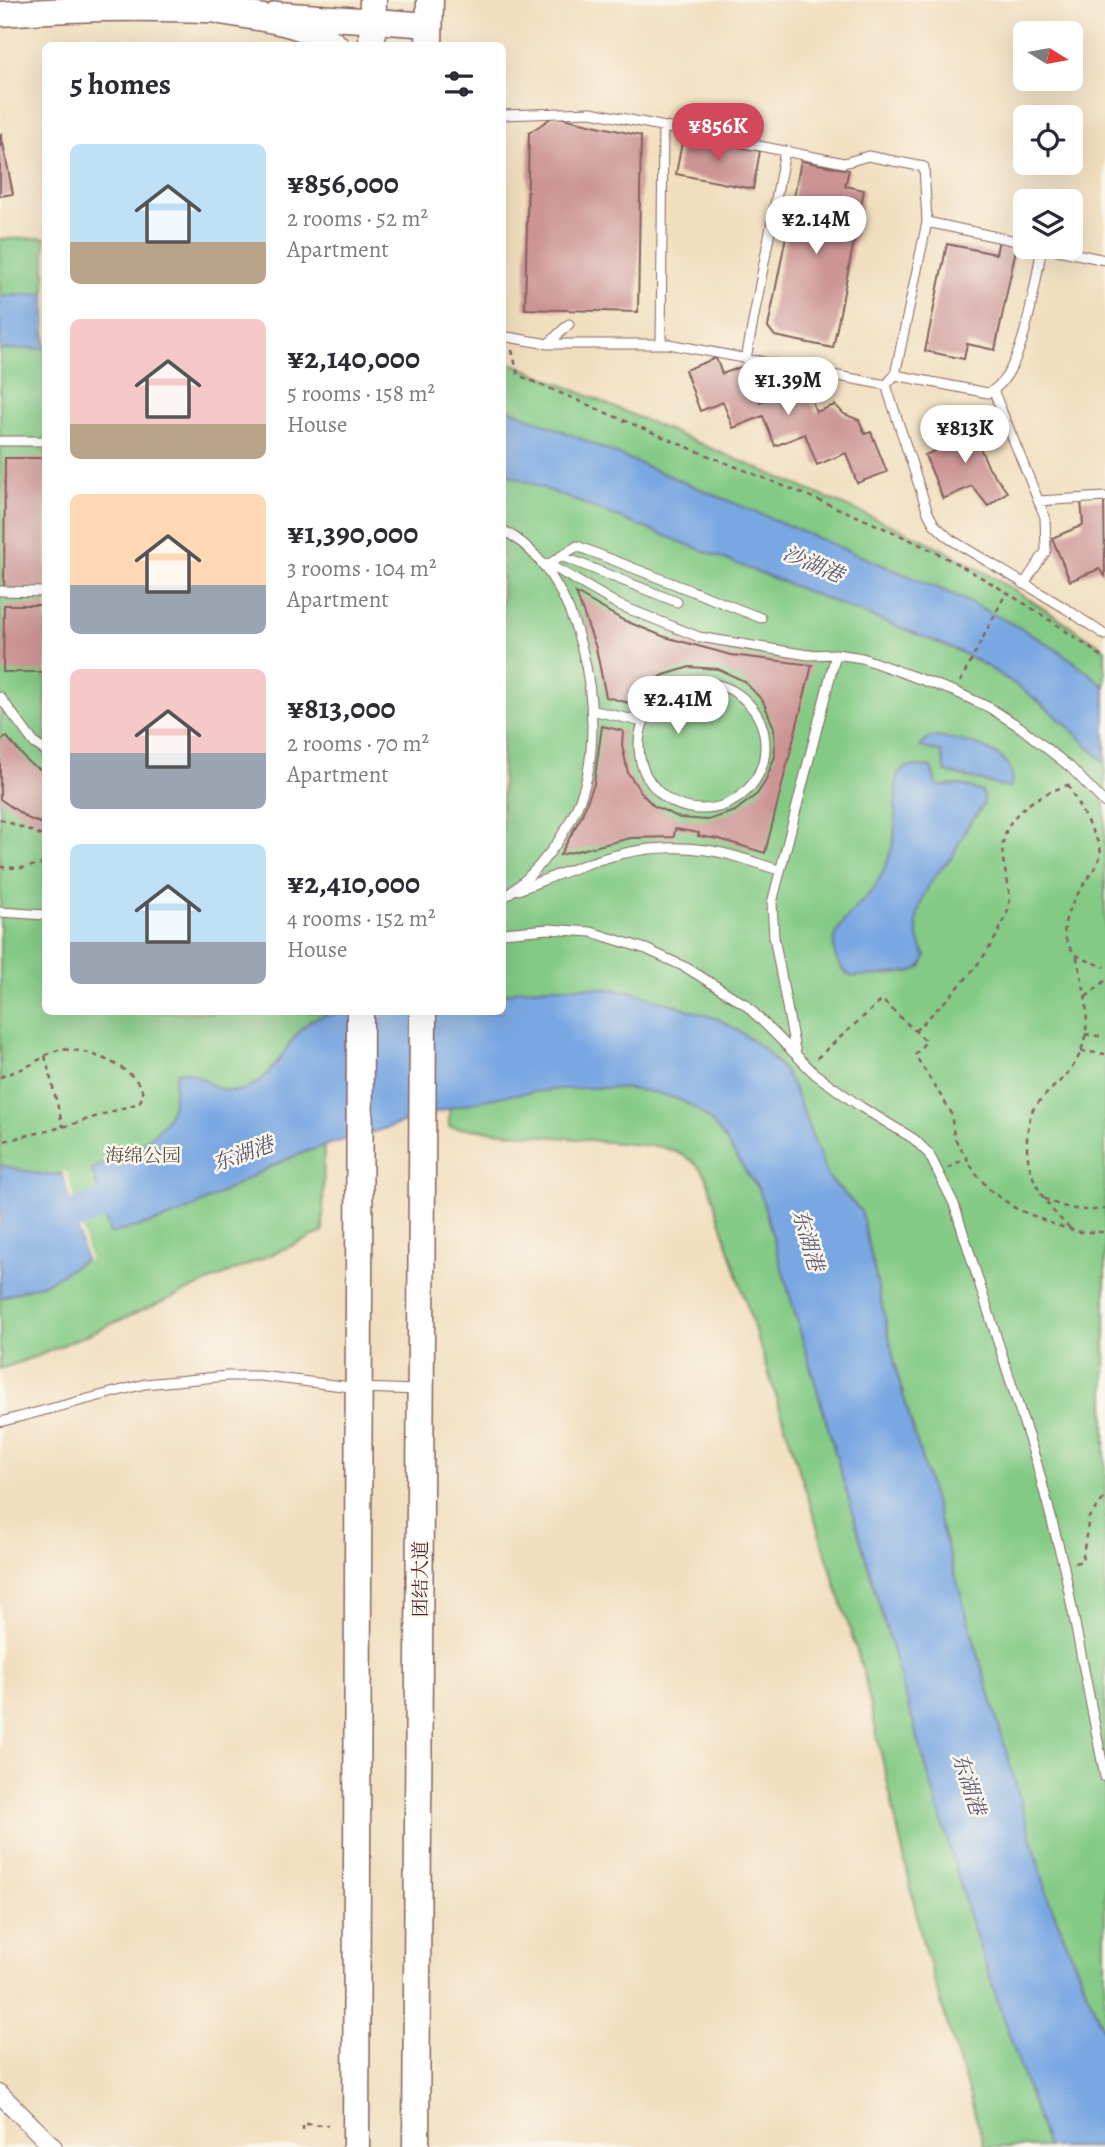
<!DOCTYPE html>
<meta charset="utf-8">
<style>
body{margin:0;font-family:Alegreya,"Noto Serif SC",serif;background:#f7f7f7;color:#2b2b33;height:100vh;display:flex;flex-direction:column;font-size:26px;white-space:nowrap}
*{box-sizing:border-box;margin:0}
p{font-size:23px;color:#7c7c81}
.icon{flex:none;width:38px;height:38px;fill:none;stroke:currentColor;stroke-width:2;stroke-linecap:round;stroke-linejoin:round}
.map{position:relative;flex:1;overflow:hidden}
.details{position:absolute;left:42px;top:42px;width:464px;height:973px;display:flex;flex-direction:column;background:#fff;border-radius:10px;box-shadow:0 7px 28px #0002}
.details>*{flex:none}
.needle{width:46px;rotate:101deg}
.controls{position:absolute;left:1013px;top:21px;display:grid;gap:14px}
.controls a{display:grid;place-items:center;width:70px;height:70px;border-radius:10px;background:#fff;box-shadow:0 7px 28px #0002;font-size:35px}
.price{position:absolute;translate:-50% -60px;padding:0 16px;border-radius:24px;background:#fff;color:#222;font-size:23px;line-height:46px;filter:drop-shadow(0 2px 4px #0008)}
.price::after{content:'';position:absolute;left:50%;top:42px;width:21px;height:16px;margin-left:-10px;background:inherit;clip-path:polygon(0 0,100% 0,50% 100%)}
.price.on{background:#d1495b;color:#fff}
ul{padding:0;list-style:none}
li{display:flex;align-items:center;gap:21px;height:175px;padding:0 28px}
li span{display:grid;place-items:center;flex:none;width:196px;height:140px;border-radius:10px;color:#555}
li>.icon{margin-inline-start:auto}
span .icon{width:84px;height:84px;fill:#fffc;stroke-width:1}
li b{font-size:30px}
h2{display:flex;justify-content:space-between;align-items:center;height:84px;padding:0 28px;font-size:30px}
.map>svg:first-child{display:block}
</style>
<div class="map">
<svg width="1105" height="2147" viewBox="0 0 1105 2147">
<rect width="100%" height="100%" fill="#fbf7ec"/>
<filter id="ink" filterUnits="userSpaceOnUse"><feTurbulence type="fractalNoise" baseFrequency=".0143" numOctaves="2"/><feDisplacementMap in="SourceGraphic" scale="14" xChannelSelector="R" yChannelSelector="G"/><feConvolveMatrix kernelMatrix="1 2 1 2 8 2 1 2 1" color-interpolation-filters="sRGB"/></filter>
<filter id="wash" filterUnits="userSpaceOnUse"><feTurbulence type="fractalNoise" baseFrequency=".00686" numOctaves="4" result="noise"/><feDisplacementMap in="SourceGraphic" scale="28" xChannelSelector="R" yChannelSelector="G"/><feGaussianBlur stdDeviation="1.57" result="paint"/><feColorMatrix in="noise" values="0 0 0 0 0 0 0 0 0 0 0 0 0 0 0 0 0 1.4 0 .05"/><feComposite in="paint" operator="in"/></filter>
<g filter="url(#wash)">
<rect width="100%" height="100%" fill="#f1debe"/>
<path fill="#83ca85" stroke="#667458" stroke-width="2" d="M 45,238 L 46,1012 L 325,1012 L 323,1232 L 40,1355 L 0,1369 L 0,239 Z
M 502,347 L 511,363 L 916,536 C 982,568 1044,608 1105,649 L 1105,2147 L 985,2147 L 923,1944 L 863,1671 L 706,1176 C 695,1160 681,1153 662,1147 L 449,1127 L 451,1012 L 502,1012 Z"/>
<path fill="#79a7e2" stroke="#626386" stroke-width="2" d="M 45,294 L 45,348 L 0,350 L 0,296 Z
M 502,406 L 954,595 C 1007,621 1062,646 1105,687 L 1105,763 C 1062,717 1011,676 954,649 L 502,472 Z
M 930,737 C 955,737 1024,750 1010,788 L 946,772 L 941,752 L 920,747 Z
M 918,766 L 931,767 L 937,786 L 962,785 L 982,792 C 989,806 975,814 969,824 C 962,835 958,848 951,858 C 946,864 940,869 936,875 C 918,899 909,929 926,956 C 924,962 922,967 916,970 C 910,973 859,977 851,976 C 844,972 841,967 837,960 C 823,929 859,909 874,888 C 882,876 888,861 892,848 C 899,824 892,797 898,773 L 907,767 Z
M 549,987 L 587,987 L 630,991 L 718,1019 L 739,1031 L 764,1049 L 785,1072 L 795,1091 L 828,1177 L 861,1211 L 898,1377 L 1050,1903 L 1105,2034 L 1105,2147 L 1047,2147 L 968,1912 L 759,1189 C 735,1162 725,1127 693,1107 C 644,1076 534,1089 479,1101 C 444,1108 410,1121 377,1131 C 345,1140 311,1148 281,1162 C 242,1179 206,1205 166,1219 C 148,1225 128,1229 110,1234 L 92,1169 C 119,1156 159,1141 171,1110 C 176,1099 172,1084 177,1072 C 200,1067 212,1097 241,1090 C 278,1080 284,1040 311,1020 C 332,1006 470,1012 502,1012 L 502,995 L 517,990 Z
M 0,1165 L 40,1174 L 63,1174 L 86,1259 L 48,1282 L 0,1298 Z"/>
<path fill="#f1debe" d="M 62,1170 L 67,1173 L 89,1258 L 87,1263 Z"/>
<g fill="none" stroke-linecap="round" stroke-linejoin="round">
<path stroke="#79a7e2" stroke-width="30" d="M 0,1242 L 138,1192"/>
</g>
<g id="blocks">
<path fill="#cc9594" d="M 554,116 L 641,136 L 638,312 L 525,309 L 529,133 Z
M 1,134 L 13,194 L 0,196 L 0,135 Z
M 683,137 L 760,151 L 753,189 L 676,174 Z
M 801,161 L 849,170 L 845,186 L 864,190 L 833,348 L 775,336 L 768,327 Z
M 999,240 L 1017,244 L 995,350 L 967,344 L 964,359 L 925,351 L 947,244 L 996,254 Z
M 716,358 L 722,374 L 746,365 L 760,402 L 805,384 L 816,412 L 835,405 L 844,414 L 859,420 L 865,434 L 871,432 L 887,472 L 857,483 L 846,453 L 817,465 L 805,434 L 775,446 L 763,416 L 733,428 L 723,402 L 700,411 L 685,370 Z
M 977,416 L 980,448 L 988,466 L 1007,492 L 988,506 L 972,486 L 943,499 L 925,455 L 956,442 L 954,417 Z
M 5,458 L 46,458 L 46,588 L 4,588 Z
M 1104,499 L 1105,576 L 1099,569 L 1070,581 L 1052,538 L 1083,525 L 1081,500 Z
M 576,593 L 623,620 L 665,637 L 731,655 L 812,665 L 765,853 L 719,839 L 698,836 L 699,833 L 675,829 L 674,837 L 631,838 L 560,855 L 581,817 L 594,784 L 602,726 L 623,731 L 622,745 L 628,773 L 644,796 L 654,806 L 680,818 L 708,820 L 735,811 L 757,794 L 765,782 L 775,756 L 774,728 L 763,701 L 744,681 L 718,669 L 690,667 L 664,675 L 651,683 L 633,704 L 606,697 L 596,648 Z
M 4,605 L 46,605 L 46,672 L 3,672 Z
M 7,737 L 28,762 L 46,773 L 46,825 L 29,819 L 0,799 L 0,741 Z"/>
</g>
</g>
<g filter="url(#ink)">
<use href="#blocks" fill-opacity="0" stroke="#84625e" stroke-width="2"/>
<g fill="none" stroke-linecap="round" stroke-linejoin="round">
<defs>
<path id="lane" d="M 502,115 L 591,112 L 844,163 L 868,156 L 924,167 L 927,222 L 895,375 L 886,385
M 927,222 L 1026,243
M 1043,247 L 1105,260
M 502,336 L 548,344 L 669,344 L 886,385 L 928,513 L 934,524 L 950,539 L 1065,608 L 1105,635
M 548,344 L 569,324
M 661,344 L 663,127
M 746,359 L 785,151
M 895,375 L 988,393 C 1024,378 1035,282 1042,247
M 993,390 L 1045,517 L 1046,551 L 1024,584
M 0,441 L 46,441
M 1038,501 L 1105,497
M 502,530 C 581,569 609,717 582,794 C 568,835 537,874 502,899
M 561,556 L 677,602
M 548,564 L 619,605 L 699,637 L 808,655 L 836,654 L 862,658 L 956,692 L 990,708 L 1020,727 L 1070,767 L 1105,803
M 546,566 L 577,546 L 761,618
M 0,591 L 46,592
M639 746a63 63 0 1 1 126 0a63 63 0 1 1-126 0Z
M 0,697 L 35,744 L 46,751
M 591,710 L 643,722
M 518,890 C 584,865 633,840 706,850 C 731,853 755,863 779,870
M 0,912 L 46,915
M 502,933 L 549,929 L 591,932 L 646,949 L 687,968 L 746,1005 L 815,1074 L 861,1107 L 914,1139 L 929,1154 L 954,1204 L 1037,1464 L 1064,1567 L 1105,1777
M 796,1055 L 774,937 L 772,903 L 836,654
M 0,1422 L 145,1384 L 227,1376 L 260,1376 L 359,1388 L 419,1390"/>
<path id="street" d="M 0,2094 L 53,2147"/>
<path id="secondary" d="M 0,14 C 80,8 161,7 241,12
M 277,14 L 430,25"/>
<path id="primary" d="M 221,11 C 259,18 304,20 335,46
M 372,46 L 373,0
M 429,46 L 430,0
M 356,2147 L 360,1012
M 416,2147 L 423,1012"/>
</defs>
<use href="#lane" stroke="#84625e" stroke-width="11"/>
<use href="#street" stroke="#84625e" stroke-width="20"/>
<use href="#secondary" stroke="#84625e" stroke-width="27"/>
<use href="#primary" stroke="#84625e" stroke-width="29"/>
<path stroke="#84625e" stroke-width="2.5" stroke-dasharray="5 5" stroke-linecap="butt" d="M 512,350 L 518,375 C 582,402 645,430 709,456 C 768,480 828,503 886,529 C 964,563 1037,609 1105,659
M 960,682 L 1006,593
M 1068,785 L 1100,846 L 1101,855 C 1090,884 1044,923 1075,953 C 1082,960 1096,963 1105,967
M 0,819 L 46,837
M 0,867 L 22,868 L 46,863
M 1086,997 L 1105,981
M 915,1031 C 950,996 989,961 1007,913 C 1013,898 1007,881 1004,865 C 994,819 1033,796 1071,784
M 1085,1034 L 1105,1037
M 1081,1051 L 1105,1054
M 45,1056 L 63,1127
M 817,1058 L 882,1000 L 926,1041 L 915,1055 L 951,1112 L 954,1137 L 976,1174 L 990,1190 L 1015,1208 L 1055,1225 L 1080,1232 L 1105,1232
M 0,1077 C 10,1073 21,1070 30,1065 C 40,1060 49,1052 59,1050 C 83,1046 142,1069 143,1096 L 139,1103 L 63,1127 L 0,1142
M 948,1168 L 966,1158
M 1044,1198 C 1064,1209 1082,1212 1105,1209
M 1070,1228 C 1041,1202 1022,1169 1028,1129 C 1029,1122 1030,1114 1034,1108 C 1051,1085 1074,1076 1083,1045 C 1092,1015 1083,983 1076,954
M 1075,1563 L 1082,1561 L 1089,1517 L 1105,1497
M 303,2131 L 303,2124 L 328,2125"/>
<use href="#lane" stroke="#fff" stroke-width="9"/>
<use href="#street" stroke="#fff" stroke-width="18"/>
<use href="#secondary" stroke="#fff" stroke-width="24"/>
<use href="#primary" stroke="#fff" stroke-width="26"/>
</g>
</g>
<g text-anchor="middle" stroke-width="5" stroke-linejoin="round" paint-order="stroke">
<g font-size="19" fill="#5b5246" stroke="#fbf7ec">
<text x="143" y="1162">海绵公园</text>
</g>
<g font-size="19" fill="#4a1f2b" stroke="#fbf7ec">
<text transform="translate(420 1579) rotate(-90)" y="7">团结大道</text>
</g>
<g font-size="21" font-style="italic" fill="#5d5574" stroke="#fbf7ec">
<text transform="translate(813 564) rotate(23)" y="7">沙湖港</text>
<text transform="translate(243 1154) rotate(-20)" y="7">东湖港</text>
<text transform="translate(808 1240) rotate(74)" y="7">东湖港</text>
<text transform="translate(969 1784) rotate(72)" y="7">东湖港</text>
</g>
</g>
</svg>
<div class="controls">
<a><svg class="needle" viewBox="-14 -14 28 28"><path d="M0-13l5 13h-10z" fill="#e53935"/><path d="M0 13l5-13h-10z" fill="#7c7c81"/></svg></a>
<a><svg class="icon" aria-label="locate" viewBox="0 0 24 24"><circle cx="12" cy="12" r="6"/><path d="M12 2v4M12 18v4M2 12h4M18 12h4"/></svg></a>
<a><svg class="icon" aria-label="layers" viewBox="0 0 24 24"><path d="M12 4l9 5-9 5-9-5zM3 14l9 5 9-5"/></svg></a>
</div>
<b class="price on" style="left:718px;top:163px">¥856K</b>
<b class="price" style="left:816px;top:256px">¥2.14M</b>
<b class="price" style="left:788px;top:417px">¥1.39M</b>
<b class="price" style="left:965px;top:465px">¥813K</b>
<b class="price" style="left:678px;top:736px">¥2.41M</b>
<section class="details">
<h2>5 homes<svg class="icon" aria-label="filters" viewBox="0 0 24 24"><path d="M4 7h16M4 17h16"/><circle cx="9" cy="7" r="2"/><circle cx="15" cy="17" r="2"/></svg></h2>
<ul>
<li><span style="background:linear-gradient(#bfe0f5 70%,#b9a48a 0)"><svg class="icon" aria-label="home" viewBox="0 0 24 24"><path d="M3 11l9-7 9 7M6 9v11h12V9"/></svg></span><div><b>¥856,000</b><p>2 rooms · 52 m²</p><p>Apartment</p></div></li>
<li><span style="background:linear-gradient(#f6c9c9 75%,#b9a48a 0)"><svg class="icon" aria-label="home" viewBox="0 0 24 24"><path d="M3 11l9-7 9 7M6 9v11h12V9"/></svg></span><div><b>¥2,140,000</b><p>5 rooms · 158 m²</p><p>House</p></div></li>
<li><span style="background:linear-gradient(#ffd9b3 65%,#9aa5b1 0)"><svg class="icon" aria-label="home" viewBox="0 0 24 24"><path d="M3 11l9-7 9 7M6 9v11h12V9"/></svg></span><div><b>¥1,390,000</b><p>3 rooms · 104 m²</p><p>Apartment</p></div></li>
<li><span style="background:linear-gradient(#f6c9c9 60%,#9aa5b1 0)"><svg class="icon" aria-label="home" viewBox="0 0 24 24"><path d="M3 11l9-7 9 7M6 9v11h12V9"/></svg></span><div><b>¥813,000</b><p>2 rooms · 70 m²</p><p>Apartment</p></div></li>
<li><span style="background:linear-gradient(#bfe0f5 70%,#9aa5b1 0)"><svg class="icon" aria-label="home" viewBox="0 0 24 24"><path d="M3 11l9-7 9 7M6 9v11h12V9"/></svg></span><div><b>¥2,410,000</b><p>4 rooms · 152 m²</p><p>House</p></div></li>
</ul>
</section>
</div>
